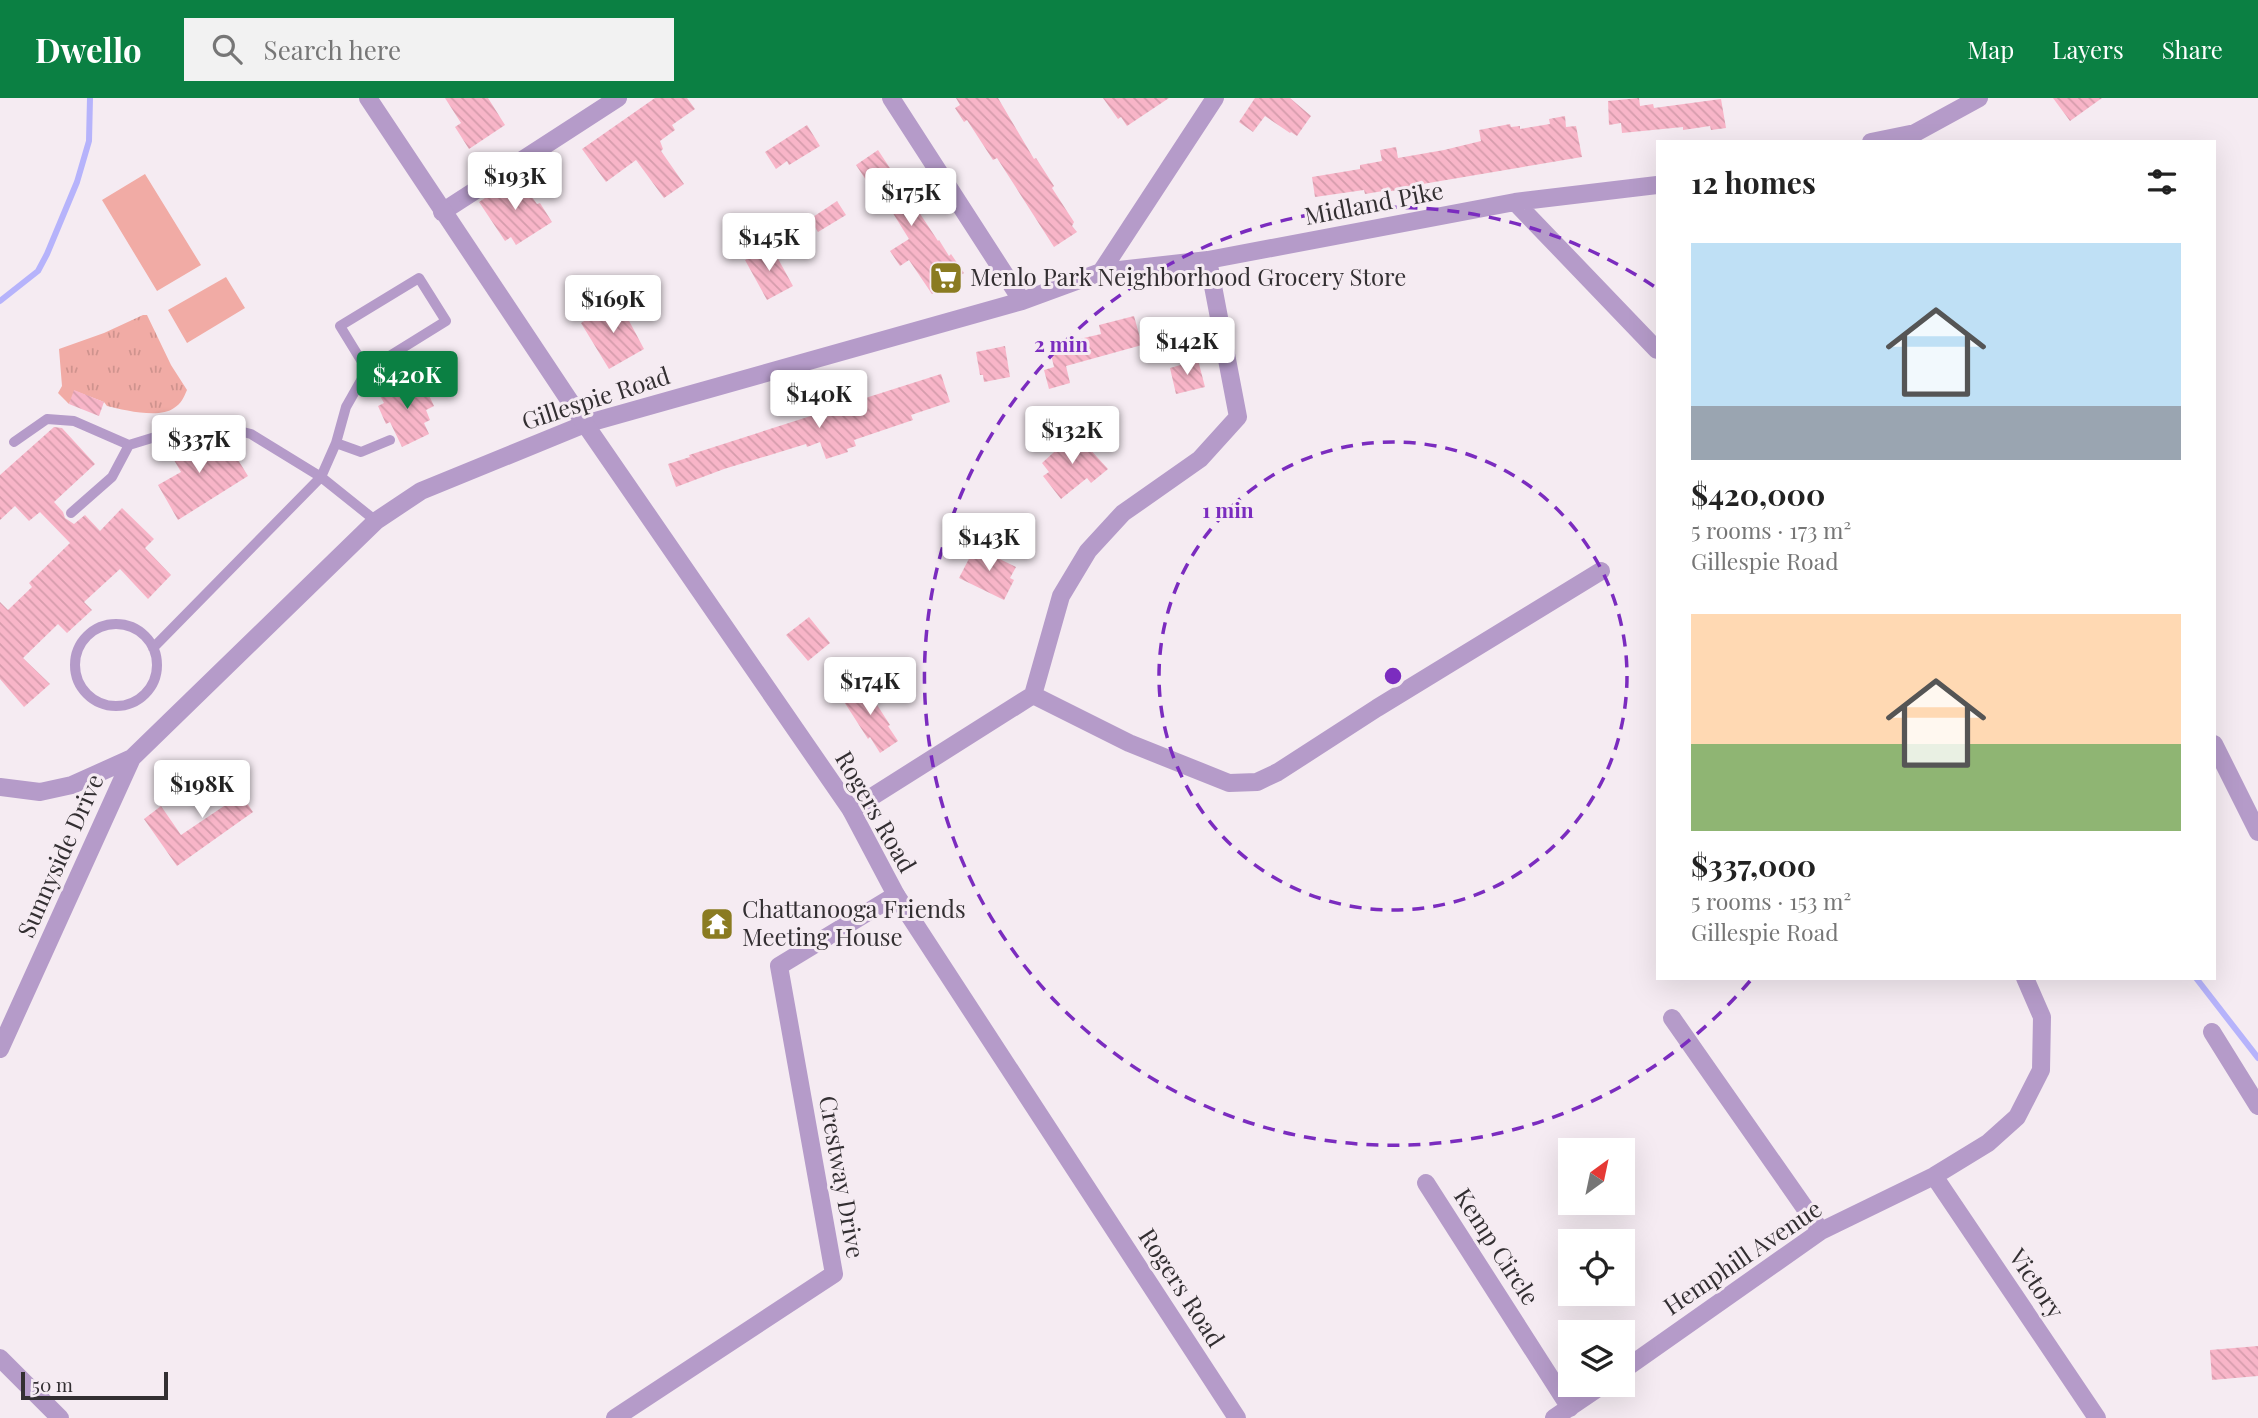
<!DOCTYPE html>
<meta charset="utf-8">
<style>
body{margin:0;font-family:"Playfair Display",serif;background:#f2f2f2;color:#222;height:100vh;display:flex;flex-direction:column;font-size:26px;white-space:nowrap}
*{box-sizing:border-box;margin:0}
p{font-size:23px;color:#767676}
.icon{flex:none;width:38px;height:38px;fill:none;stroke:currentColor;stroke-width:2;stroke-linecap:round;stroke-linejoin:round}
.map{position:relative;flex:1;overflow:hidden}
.drawer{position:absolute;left:1656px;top:42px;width:560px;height:840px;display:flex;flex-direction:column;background:#fff;border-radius:0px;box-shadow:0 7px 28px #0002}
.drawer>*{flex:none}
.needle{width:46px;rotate:33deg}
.controls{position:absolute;left:1558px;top:1040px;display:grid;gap:14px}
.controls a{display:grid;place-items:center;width:77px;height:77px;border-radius:0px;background:#fff;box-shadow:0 7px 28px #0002;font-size:35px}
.scale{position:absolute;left:21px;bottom:18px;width:147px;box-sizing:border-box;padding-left:7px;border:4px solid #332f32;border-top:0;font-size:19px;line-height:24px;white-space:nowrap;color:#332f32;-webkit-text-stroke:5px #f5ebf2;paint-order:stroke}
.price{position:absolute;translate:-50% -60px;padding:0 16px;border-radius:7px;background:#fff;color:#222;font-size:23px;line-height:46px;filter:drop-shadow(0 2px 4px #0008)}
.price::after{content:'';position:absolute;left:50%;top:42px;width:21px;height:16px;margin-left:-10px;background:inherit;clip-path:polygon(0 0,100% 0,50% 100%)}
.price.selected{background:#0b8043;color:#fff}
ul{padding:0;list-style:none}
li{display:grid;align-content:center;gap:14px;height:371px;padding:0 35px}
li span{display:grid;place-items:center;height:217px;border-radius:0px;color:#555}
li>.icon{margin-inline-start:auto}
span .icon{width:126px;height:126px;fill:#fffc;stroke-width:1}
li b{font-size:30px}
h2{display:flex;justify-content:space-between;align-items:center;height:84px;padding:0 35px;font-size:30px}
header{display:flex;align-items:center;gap:42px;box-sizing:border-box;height:98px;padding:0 35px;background:#0b8043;color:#fff}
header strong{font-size:33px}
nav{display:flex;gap:38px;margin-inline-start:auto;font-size:24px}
.search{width:490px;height:63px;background:#f2f2f2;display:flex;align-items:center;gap:18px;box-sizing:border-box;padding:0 24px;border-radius:0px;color:#767676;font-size:26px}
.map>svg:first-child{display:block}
</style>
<header>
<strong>Dwello</strong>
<div class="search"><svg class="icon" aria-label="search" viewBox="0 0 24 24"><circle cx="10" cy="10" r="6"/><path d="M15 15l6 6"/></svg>Search here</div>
<nav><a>Map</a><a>Layers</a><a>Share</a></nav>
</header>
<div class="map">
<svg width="2258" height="1320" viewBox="0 0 2258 1320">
<defs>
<pattern id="grass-tufts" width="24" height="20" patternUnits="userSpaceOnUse" patternTransform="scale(1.75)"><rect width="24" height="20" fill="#f1aba5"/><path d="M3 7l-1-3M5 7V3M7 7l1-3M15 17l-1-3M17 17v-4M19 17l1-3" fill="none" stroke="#cf938e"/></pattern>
<pattern id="building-back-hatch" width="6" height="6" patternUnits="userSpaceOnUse" patternTransform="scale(1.75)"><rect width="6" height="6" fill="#f8b5c8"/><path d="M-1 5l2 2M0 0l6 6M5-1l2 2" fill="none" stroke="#d59cac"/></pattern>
</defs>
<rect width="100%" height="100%" fill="#f5ebf2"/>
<path fill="url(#grass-tufts)" d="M 143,217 L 147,217 L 171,267 L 187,292 C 184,299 181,306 174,310 C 160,321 123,312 107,308 L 104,304 L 75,293 L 69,306 L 58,295 L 62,288 L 59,251 L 104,235 Z"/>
<path fill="#f1aba5" d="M 145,76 L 201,167 L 157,193 L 102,102 Z
M 226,179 L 245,210 L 187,245 L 168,212 Z"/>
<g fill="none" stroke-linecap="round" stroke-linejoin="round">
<path stroke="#b6b3fb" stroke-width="6" d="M 0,203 L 38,173 L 47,156 L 77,84 L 89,43 L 90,0
M 2196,880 L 2258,960"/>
</g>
<path fill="url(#building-back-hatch)" d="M 445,0 L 488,0 L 505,27 L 469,51 L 455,29 L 461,25 Z
M 655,0 L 687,0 L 695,11 L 672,27 L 675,32 L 660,43 L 663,51 L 661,53 L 684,86 L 664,100 L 636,62 L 606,84 L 582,51 Z
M 956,0 L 998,0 L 1034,61 L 1036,60 L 1054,88 L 1052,90 L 1074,124 L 1072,128 L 1077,134 L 1054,149 L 997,60 L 993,62 L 967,22 L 964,24 L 955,10 L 960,7 Z
M 1103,0 L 1169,0 L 1127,28 L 1121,19 L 1118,21 Z
M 1255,0 L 1290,0 L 1311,18 L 1297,38 L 1291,34 L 1290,35 L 1265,18 L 1253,34 L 1239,24 Z
M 1639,0 L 1640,8 L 1653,6 L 1654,10 L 1721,1 L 1726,30 L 1711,32 L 1710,28 L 1683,32 L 1683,29 L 1622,35 L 1621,25 L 1609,27 L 1608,3 Z
M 2053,0 L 2102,0 L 2070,23 Z
M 1565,18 L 1566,29 L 1576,28 L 1582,59 L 1399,90 L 1399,92 L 1384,94 L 1383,93 L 1365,96 L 1364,92 L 1315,99 L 1312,79 L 1360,71 L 1360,67 L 1382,63 L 1380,52 L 1396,49 L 1398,60 L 1444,52 L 1481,43 L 1479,32 L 1510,26 L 1511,29 L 1520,28 L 1520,31 L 1550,26 L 1549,21 Z
M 807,27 L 820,48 L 789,67 L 787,63 L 776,71 L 765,54 Z
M 878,52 L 938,143 L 939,142 L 949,158 L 951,156 L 964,175 L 932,196 L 909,162 L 900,168 L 890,153 L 909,141 L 876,88 L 872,91 L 856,67 Z
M 517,79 L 537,106 L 540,105 L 552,124 L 516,147 L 511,139 L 505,143 L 479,104 Z
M 837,103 L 846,117 L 818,134 L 810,121 Z
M 771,148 L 793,188 L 767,202 L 745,162 Z
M 618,202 L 644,251 L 609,271 L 581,225 Z
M 1134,218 L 1142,247 L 1066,268 L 1070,285 L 1049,291 L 1044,272 L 1054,269 L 1049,248 L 1101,236 L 1099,227 Z
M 1005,248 L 1010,279 L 984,284 L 983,277 L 980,277 L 976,254 Z
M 1198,262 L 1205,289 L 1176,296 L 1170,270 Z
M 941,276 L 950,304 L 911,317 L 913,322 L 854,342 L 856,348 L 847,351 L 848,354 L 826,361 L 820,344 L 807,349 L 806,346 L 724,371 L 676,389 L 668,366 L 690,359 L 689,357 L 817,316 L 818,319 L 822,318 L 823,320 L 858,308 L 856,303 Z
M 411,280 L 417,293 L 425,289 L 434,308 L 426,312 L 430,322 L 424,325 L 429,336 L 402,349 L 390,324 L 386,326 L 378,308 L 384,305 L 379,296 Z
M 74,292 L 104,304 L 99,318 L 69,306 Z
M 54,329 L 62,330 L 95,366 L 54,404 L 63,414 L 65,420 L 74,426 L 85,417 L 100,433 L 122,410 L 154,441 L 145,450 L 171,477 L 148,501 L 120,471 L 84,504 L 92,512 L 67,535 L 58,526 L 23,560 L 50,586 L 24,609 L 0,581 L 0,504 L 8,512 L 32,489 L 29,485 L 70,445 L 40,414 L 29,423 L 15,408 L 0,422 L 0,377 Z
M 1075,335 L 1108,371 L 1091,385 L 1087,380 L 1061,401 L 1043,378 L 1049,374 L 1042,365 Z
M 189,337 L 203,359 L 227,344 L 248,378 L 178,422 L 158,387 L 181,374 L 164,345 Z
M 975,449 L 1016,469 L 1010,480 L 1014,482 L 1004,502 L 959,480 Z
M 809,519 L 830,545 L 808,563 L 786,537 Z
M 863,585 L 890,627 L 888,628 L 898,643 L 880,655 L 870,639 L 868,641 L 841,599 Z
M 221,667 L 253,714 L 177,768 L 144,721 L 161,708 L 181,737 L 224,708 L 204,679 Z
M 2258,1248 L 2258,1278 L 2212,1282 L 2210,1252 Z"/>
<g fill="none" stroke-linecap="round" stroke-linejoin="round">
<path stroke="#b59bc9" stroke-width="10" d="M 14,344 L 47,321 L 74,323 L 129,347 L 204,324 L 251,336 L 321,379 L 336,345 L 346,309 L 367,272 L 446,223 L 419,180 L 340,228 L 367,272
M 336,345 L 361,354 L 390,342
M 71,415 L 112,379 L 129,347
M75 567a41 41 0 1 1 82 0a41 41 0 1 1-82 0Z
M 153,550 L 321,379 L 376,423"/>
<path stroke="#b59bc9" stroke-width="18" d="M 891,0 L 1022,203
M 1871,44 L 1915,35 L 1979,0
M 1515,104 L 1657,252
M 442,114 L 618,0
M 1101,174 L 1215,0
M 1033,597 L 1129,645 L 1229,685 L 1257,684 L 1278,674 L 1377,610 L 1601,473
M 2214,646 L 2258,734
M 0,689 L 40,694 L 72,687 L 132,660 L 376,423 L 421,393 L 585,326 L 1022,203 L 1101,174 L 1208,162 L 1515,104 L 1657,87
M 851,712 L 1033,597 L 1061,498 L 1088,453 L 1123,415 L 1200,361 L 1238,319 L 1208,162
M 1672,920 L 1821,1133
M 2212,934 L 2258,1008
M 0,951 L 132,660
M 1934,1078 L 2097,1320
M 1426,1085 L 1570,1310
M 0,1260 L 60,1320
M 1622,1273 L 1821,1133 L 1934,1078 L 1988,1045 L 2017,1019 L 2041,972 L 2042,919 L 2025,880
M 615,1320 L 834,1176 L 779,868 L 896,797
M 1554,1320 L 1604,1286"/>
<path stroke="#b59bc9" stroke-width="18" d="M 368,0 L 585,326 L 851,712 L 896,797 L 1237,1320"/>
</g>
<g fill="none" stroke="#7b2cbf" stroke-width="3.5" stroke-dasharray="12 9">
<circle cx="1393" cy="578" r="234"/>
<path d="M1750 883A469 469 0 1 1 1655 189"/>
</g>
<defs>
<symbol id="supermarket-square" viewBox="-11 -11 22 22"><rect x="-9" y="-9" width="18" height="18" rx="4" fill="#8a7b21" stroke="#f5ebf2"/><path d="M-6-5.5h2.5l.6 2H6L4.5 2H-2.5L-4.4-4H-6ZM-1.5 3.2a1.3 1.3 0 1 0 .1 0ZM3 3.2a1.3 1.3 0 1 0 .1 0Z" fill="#fff"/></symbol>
<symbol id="temple-square" viewBox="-11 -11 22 22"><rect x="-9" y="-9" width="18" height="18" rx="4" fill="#8a7b21" stroke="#f5ebf2"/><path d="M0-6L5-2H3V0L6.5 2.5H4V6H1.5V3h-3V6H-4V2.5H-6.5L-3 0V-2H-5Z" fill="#fff"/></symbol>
</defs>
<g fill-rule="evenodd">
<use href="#supermarket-square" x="927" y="161" width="38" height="38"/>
<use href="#temple-square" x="698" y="807" width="38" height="38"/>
</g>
<g text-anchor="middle" stroke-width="6" stroke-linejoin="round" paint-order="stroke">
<g font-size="24" fill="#332f32" stroke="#f5ebf2">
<text transform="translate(1374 106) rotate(-11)" y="8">Midland Pike</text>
<text transform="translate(596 301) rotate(-18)" y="8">Gillespie Road</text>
<text transform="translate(875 714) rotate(60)" y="8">Rogers Road</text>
<text transform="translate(61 758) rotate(-66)" y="8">Sunnyside Drive</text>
<text transform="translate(841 1079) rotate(80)" y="8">Crestway Drive</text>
<text transform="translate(1496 1149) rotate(57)" y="8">Kemp Circle</text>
<text transform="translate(1743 1160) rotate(-34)" y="8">Hemphill Avenue</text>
<text transform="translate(2036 1186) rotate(56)" y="8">Victory</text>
<text transform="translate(1181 1190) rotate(57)" y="8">Rogers Road</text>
</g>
<g font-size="24" fill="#332f32" stroke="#f5ebf2" text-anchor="start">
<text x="970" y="188">Menlo Park Neighborhood Grocery Store</text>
<text x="742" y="820">Chattanooga Friends<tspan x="742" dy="28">Meeting House</tspan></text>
</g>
</g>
<circle cx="1393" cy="578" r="10" fill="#7b2cbf" stroke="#f5ebf2" stroke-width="3.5"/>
<g font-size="21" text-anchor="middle" font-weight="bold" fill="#7b2cbf" stroke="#f5ebf2" stroke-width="6" stroke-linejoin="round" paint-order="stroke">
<text x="1061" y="254">2 min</text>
<text x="1228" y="420">1 min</text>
</g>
</svg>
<div class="controls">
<a><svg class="needle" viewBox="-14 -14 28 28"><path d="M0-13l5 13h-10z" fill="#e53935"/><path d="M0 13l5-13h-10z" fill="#767676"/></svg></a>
<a><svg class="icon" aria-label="locate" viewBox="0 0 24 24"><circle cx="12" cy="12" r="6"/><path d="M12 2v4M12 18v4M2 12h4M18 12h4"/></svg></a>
<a><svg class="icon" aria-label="layers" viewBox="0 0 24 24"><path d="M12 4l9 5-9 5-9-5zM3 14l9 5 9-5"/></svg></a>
</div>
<div class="scale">50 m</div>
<b class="price" style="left:515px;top:114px">$193K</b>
<b class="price" style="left:911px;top:130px">$175K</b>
<b class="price" style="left:769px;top:175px">$145K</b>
<b class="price" style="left:613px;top:237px">$169K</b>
<b class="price" style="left:1187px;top:279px">$142K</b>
<b class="price selected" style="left:407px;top:313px">$420K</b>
<b class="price" style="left:819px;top:332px">$140K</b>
<b class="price" style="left:1072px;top:368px">$132K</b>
<b class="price" style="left:199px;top:377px">$337K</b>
<b class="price" style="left:989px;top:475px">$143K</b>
<b class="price" style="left:870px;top:619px">$174K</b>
<b class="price" style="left:202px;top:722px">$198K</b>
<section class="drawer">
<h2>12 homes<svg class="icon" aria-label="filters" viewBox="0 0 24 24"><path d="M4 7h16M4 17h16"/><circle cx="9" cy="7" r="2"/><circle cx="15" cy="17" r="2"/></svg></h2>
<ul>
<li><span style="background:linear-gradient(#bfe0f5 75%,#9aa5b1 0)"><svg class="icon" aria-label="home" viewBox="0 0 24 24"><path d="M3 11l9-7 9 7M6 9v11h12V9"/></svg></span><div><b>$420,000</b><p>5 rooms · 173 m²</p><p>Gillespie Road</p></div></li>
<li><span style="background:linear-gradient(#ffd9b3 60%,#8fb573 0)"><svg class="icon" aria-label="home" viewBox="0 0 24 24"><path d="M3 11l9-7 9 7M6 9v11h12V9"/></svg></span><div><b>$337,000</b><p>5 rooms · 153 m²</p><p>Gillespie Road</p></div></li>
</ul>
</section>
</div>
